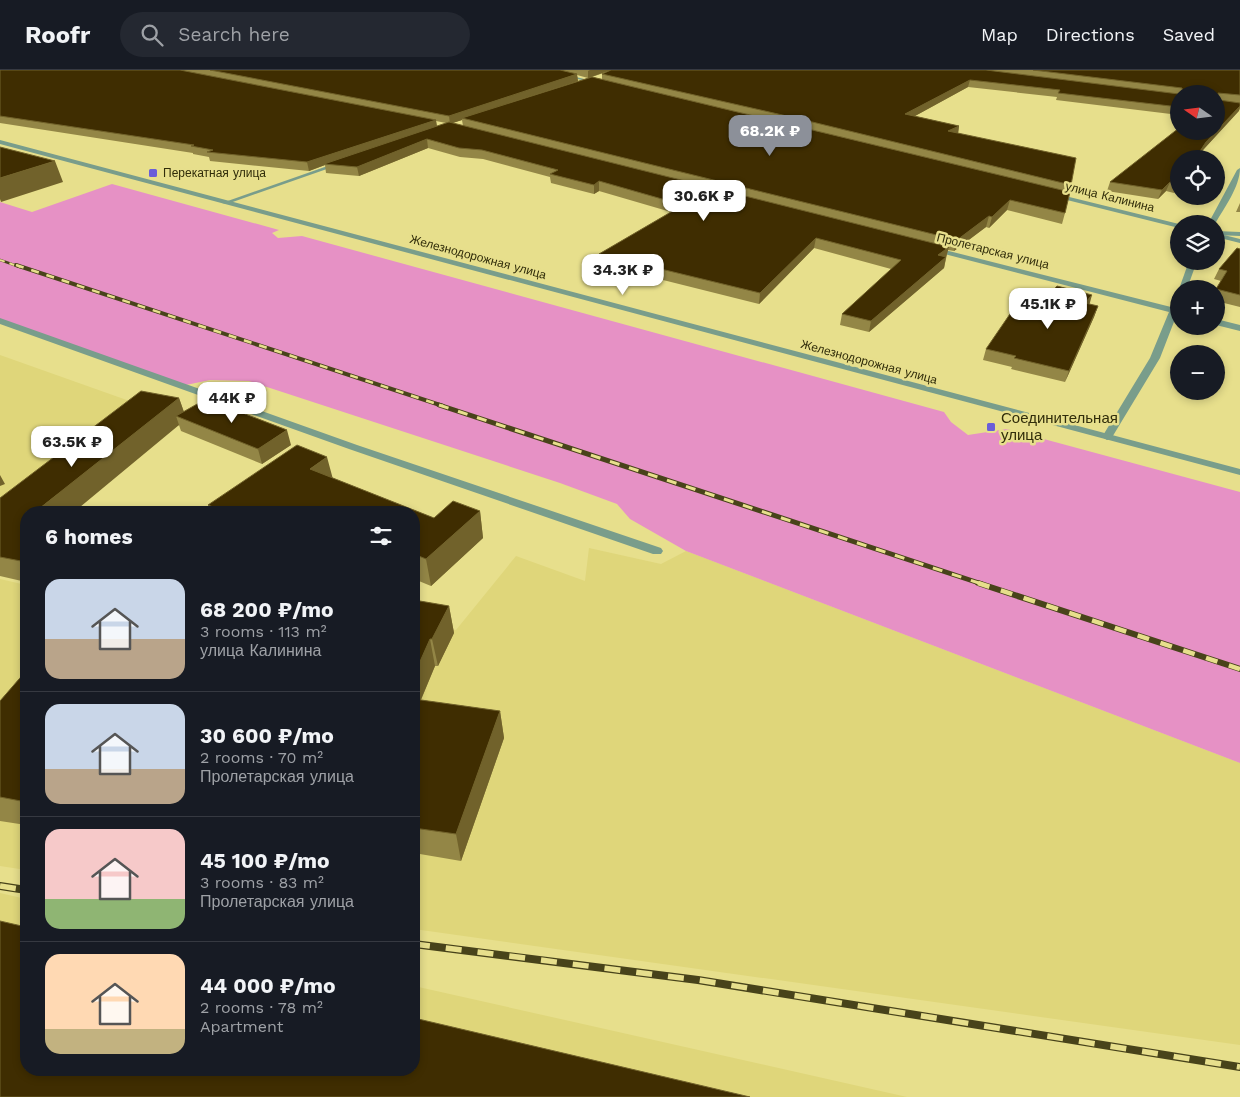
<!DOCTYPE html>
<meta charset="utf-8">
<style>
body{margin:0;font-family:"Work Sans",sans-serif;background:#242831;color:#f1f3f6;height:100vh;display:flex;flex-direction:column;font-size:19px;white-space:nowrap}
*{box-sizing:border-box;margin:0}
p{font-size:16px;color:#9ea1a6}
.icon{flex:none;width:28px;height:28px;fill:none;stroke:currentColor;stroke-width:2;stroke-linecap:round;stroke-linejoin:round}
.map{position:relative;flex:1;overflow:hidden}
.details{position:absolute;left:20px;top:436px;width:400px;height:570px;display:flex;flex-direction:column;background:#171b24;border-radius:20px;box-shadow:0 2px 8px #0003}
.details>*{flex:none}
.needle{width:32px;rotate:284deg}
.tools{position:absolute;left:1170px;top:15px;display:grid;gap:10px}
.tools a{display:grid;place-items:center;width:55px;height:55px;border-radius:50%;background:#171b24;box-shadow:0 2px 8px #0003;font-size:25px}
.price{position:absolute;translate:-50% -42px;padding:0 11px;border-radius:10px;background:#fff;color:#222;font-size:16px;line-height:32px;filter:drop-shadow(0 1px 2px #0008)}
.price::after{content:'';position:absolute;left:50%;top:30px;width:15px;height:11px;margin-left:-8px;background:inherit;clip-path:polygon(0 0,100% 0,50% 100%)}
.price.current{background:#8c9099;color:#fff}
ul{padding:0;list-style:none}
li{display:flex;align-items:center;gap:15px;height:125px;padding:0 25px}
li+li{border-top:1px solid #363941}
li span{display:grid;place-items:center;flex:none;width:140px;height:100px;border-radius:15px;color:#555}
li>.icon{margin-inline-start:auto}
span .icon{width:60px;height:60px;fill:#fffc;stroke-width:1}
li b{font-size:21px}
h2{display:flex;justify-content:space-between;align-items:center;height:60px;padding:0 25px;font-size:21px}
header{display:flex;align-items:center;gap:30px;box-sizing:border-box;height:70px;padding:0 25px;background:#171b24;border-bottom:1px solid #363941}
header strong{font-size:24px}
nav{display:flex;gap:28px;margin-inline-start:auto;font-size:18px}
.search{width:350px;height:45px;background:#242831;display:flex;align-items:center;gap:12px;box-sizing:border-box;padding:0 18px;border-radius:28px;color:#9ea1a6;font-size:19px}
.map>svg:first-child{display:block}
</style>
<header>
<strong>Roofr</strong>
<div class="search"><svg class="icon" aria-label="search" viewBox="0 0 24 24"><circle cx="10" cy="10" r="6"/><path d="M15 15l6 6"/></svg>Search here</div>
<nav><a>Map</a><a>Directions</a><a>Saved</a></nav>
</header>
<div class="map">
<svg width="1240" height="1027" viewBox="0 0 1240 1027">
<rect width="100%" height="100%" fill="#e7df8c"/>
<path fill="#dfd67a" d="M 0,285 L 152,339 L 0,457 Z
M 589,478 L 661,494 L 686,481 L 1240,693 L 1240,975 L 414,859 L 414,554 L 456,560 L 516,486 L 585,511 Z
M 0,509 L 26,515 L 26,800 L 0,796 Z
M 0,823 L 26,829 L 26,1000 L 414,1000 L 414,916 L 907,1027 L 0,1027 Z"/>
<path fill="#e691c5" d="M 112,114 L 279,160 L 272,163 L 278,168 L 302,166 L 944,342 L 951,352 L 968,365 L 1007,359 L 1240,422 L 1240,693 L 686,481 L 630,449 L 617,434 L 560,413 L 249,311 L 210,310 L 181,316 L 0,251 L 0,132 L 32,142 Z"/>
<g fill="none" stroke-linecap="round" stroke-linejoin="round">
<path fill="#799d8b" fill-rule="evenodd" d="M 339,92 L 344,93 L 227,134 L 222,133 Z
M 1240,98 C 1240,117 1224,138 1215,154 L 1208,154 L 1237,100 Z
M 1216,161 L 1240,162 L 1240,166 L 1216,165 Z
M 929,176 L 1171,237 L 1175,229 L 1179,227 L 1179,244 L 1177,244 L 1160,288 L 1111,369 L 1107,370 L 1102,367 L 1150,288 L 1169,242 L 929,180 Z
M 1189,191 L 1197,191 L 1187,219 L 1179,219 Z
M 0,248 L 357,375 L 661,478 L 663,481 L 661,484 L 653,484 L 349,379 L 0,254 Z
M 1216,249 L 1240,255 L 1240,261 L 1216,255 Z"/>
<path fill="#799d8b" fill-rule="evenodd" d="M 539,0 L 547,0 L 601,13 L 599,14 Z
M 0,70 L 1240,399 L 1240,405 L 0,74 Z
M 1053,123 L 1179,154 L 1179,158 L 1051,126 L 1050,125 Z
M 1216,163 L 1240,169 L 1240,173 L 1216,167 Z"/>
<defs>
<path id="rail-far4" d="M 0,190 L 20,197"/>
<path id="rail-far3" d="M 16,195 L 443,336"/>
<path id="rail-far2" d="M 439,335 L 982,514"/>
<path id="rail-far1" d="M 978,513 L 1240,599"/>
<path id="rail" d="M 0,816 L 26,820
M 414,874 L 698,910 L 1240,997"/>
</defs>
<use href="#rail-far4" stroke="#48431a" stroke-width="2.5"/>
<use href="#rail-far3" stroke="#48431a" stroke-width="4"/>
<use href="#rail-far2" stroke="#48431a" stroke-width="5"/>
<use href="#rail-far1" stroke="#48431a" stroke-width="6"/>
<use href="#rail" stroke="#48431a" stroke-width="8"/>
<use href="#rail-far4" stroke="#e7df8c" stroke-width="2" stroke-dasharray="5" stroke-linecap="butt"/>
<use href="#rail-far3" stroke="#e7df8c" stroke-width="2.5" stroke-dasharray="8" stroke-linecap="butt"/>
<use href="#rail-far2" stroke="#e7df8c" stroke-width="3" stroke-dasharray="10" stroke-linecap="butt"/>
<use href="#rail-far1" stroke="#e7df8c" stroke-width="4.5" stroke-dasharray="12" stroke-linecap="butt"/>
<use href="#rail" stroke="#e7df8c" stroke-width="5.5" stroke-dasharray="16" stroke-linecap="butt"/>
</g>
<path fill="#938646" fill-rule="evenodd" d="M 0,0 L 1240,0 L 1240,39 L 1203,80 L 1179,89 L 1179,115 L 1174,123 L 1166,121 L 1158,129 L 1107,121 L 1110,112 L 1216,61 L 1216,24 L 1179,24 L 1179,45 L 1056,30 L 1057,27 L 968,17 L 915,46 L 959,56 L 958,63 L 1071,115 L 1069,121 L 1065,143 L 1062,154 L 1007,140 L 989,158 L 986,157 L 954,181 L 948,180 L 944,198 L 869,262 L 840,255 L 842,244 L 891,199 L 814,178 L 759,234 L 599,194 L 599,184 L 671,142 L 599,121 L 594,124 L 551,113 L 550,107 L 483,89 L 460,87 L 428,78 L 359,106 L 326,103 L 325,95 L 309,101 L 210,91 L 209,87 L 193,84 L 193,83 L 0,53 ZM 609,1 L 602,4 L 602,9 L 592,7 ZM 577,5 L 588,8 L 578,11 ZM 462,50 L 463,56 L 452,53 ZM 436,51 L 446,53 L 437,57 Z
M 1240,133 L 1240,142 L 1236,142 Z
M 1240,179 L 1240,237 L 1216,231 L 1216,219 L 1221,211 L 1214,209 L 1219,199 Z
M 1089,234 L 1098,236 L 1094,247 L 1065,312 L 1011,299 L 1012,297 L 983,290 L 986,279 L 1030,245 Z
M 179,328 L 184,342 L 291,375 L 262,394 L 181,361 L 179,355 L 26,442 L 26,512 L 0,506 L 0,428 Z
M 333,408 L 434,448 L 480,441 L 483,468 L 431,516 L 414,509 L 414,442 L 211,442 L 208,435 Z
M 414,530 L 449,536 L 454,563 L 438,596 L 435,596 L 421,630 L 500,641 L 504,668 L 461,791 L 414,783 Z
M 26,601 L 26,755 L 0,751 L 0,631 Z"/>
<path fill="#71622b" d="M 590,0 L 611,0 L 588,8 L 588,1 Z
M 577,4 L 578,11 L 462,48 L 462,50 L 450,54 L 449,46 Z
M 970,10 L 968,17 L 904,52 L 905,44 Z
M 1240,36 L 1239,41 L 1203,80 L 1197,89 L 1195,89 L 1206,72 Z
M 436,50 L 437,57 L 324,94 L 325,95 L 309,101 L 307,92 Z
M 959,56 L 958,64 L 948,61 Z
M 427,69 L 428,78 L 359,106 L 357,97 Z
M 55,91 L 63,112 L 1,132 L 0,129 L 0,108 Z
M 599,111 L 599,121 L 594,124 L 594,115 Z
M 1179,111 L 1179,115 L 1174,123 L 1177,114 Z
M 1170,112 L 1166,121 L 1158,129 L 1162,120 Z
M 1010,130 L 1007,140 L 989,158 L 992,147 Z
M 989,146 L 986,157 L 954,181 L 957,170 Z
M 816,168 L 814,178 L 759,234 L 760,223 Z
M 949,177 L 946,187 L 938,185 Z
M 946,187 L 944,198 L 869,262 L 871,251 Z
M 1092,225 L 1089,236 L 1085,233 Z
M 1098,236 L 1094,247 L 1065,312 L 1069,301 Z
M 179,328 L 186,348 L 176,346 L 179,355 L 74,442 L 35,442 Z
M 287,360 L 291,375 L 262,394 L 258,379 Z
M 327,387 L 334,413 L 310,399 Z
M 0,405 L 5,414 L 0,416 Z
M 480,441 L 483,468 L 431,516 L 426,489 Z
M 449,536 L 454,563 L 438,596 L 432,569 Z
M 430,569 L 435,596 L 414,646 L 414,605 Z
M 500,641 L 504,668 L 461,791 L 456,764 Z"/>
<path fill="#3f2d01" stroke="#71622b" d="M 0,0 L 180,0 L 436,50 L 307,92 L 207,82 L 213,80 L 191,76 L 194,75 L 0,46 Z
M 210,0 L 560,0 L 577,4 L 449,46 Z
M 611,0 L 986,0 L 1179,24 L 1179,37 L 1058,23 L 1060,20 L 970,10 L 905,44 L 959,56 L 948,61 L 1076,88 L 1071,115 L 800,49 L 602,4 Z
M 1033,0 L 1240,0 L 1240,25 L 1218,23 L 1219,30 L 1240,33 L 1240,36 L 1206,72 L 1195,89 L 1179,89 L 1179,111 L 1177,114 L 1170,112 L 1162,120 L 1110,112 L 1179,58 L 1179,61 L 1216,61 L 1216,24 L 1183,24 L 1182,18 Z
M 592,7 L 1070,122 L 1065,143 L 1010,130 L 992,147 L 989,146 L 957,170 L 462,48 Z
M 449,52 L 949,177 L 938,185 L 946,187 L 871,251 L 842,244 L 901,190 L 816,168 L 760,223 L 599,184 L 683,135 L 599,111 L 594,115 L 550,104 L 558,100 L 482,80 L 459,78 L 427,69 L 357,97 L 324,94 Z
M 0,77 L 55,91 L 0,108 Z
M 1237,178 L 1240,179 L 1240,225 L 1216,219 L 1227,201 L 1219,199 Z
M 1057,216 L 1092,225 L 1085,233 L 1098,236 L 1069,301 L 1014,288 L 1016,286 L 986,279 L 1012,241 L 1030,245 Z
M 141,321 L 179,328 L 35,442 L 26,442 L 26,450 L 23,452 L 26,453 L 26,492 L 0,487 L 0,428 Z
M 206,329 L 287,360 L 258,379 L 176,346 Z
M 297,375 L 327,387 L 310,399 L 434,448 L 453,431 L 480,441 L 426,489 L 414,484 L 414,442 L 257,442 L 253,441 L 251,442 L 226,442 L 208,435 Z
M 414,530 L 449,536 L 432,569 L 430,569 L 414,605 Z
M 26,601 L 26,732 L 0,727 L 0,631 Z
M 414,629 L 500,641 L 456,764 L 414,758 Z
M 0,851 L 26,857 L 26,1000 L 414,1000 L 414,948 L 750,1027 L 0,1027 Z"/>
<g fill="#6a5ed8" stroke="#e7df8c" stroke-width="2">
<rect x="148" y="98" width="10" height="10" rx="2.5"/>
<rect x="986" y="352" width="10" height="10" rx="2.5"/>
</g>
<g text-anchor="middle" stroke-width="5" stroke-linejoin="round" paint-order="stroke">
<g font-size="12" fill="#312d0a" stroke="#e7df8c" text-anchor="start">
<text x="163" y="107">Перекатная улица</text>
</g>
<g font-size="12" fill="#312d0a" stroke="#e7df8c">
<text transform="translate(1110 127) rotate(14)" y="4">улица Калинина</text>
<text transform="translate(993 181) rotate(14)" y="4">Пролетарская улица</text>
<text transform="translate(478 187) rotate(15)" y="4">Железнодорожная улица</text>
<text transform="translate(869 292) rotate(15)" y="4">Железнодорожная улица</text>
</g>
<g font-size="15" fill="#312d0a" stroke="#e7df8c" text-anchor="start">
<text x="1001" y="353">Соединительная<tspan x="1001" dy="17">улица</tspan></text>
</g>
</g>
</svg>
<div class="tools">
<a><svg class="needle" viewBox="-14 -14 28 28"><path d="M0-13l5 13h-10z" fill="#e53935"/><path d="M0 13l5-13h-10z" fill="#9ea1a6"/></svg></a>
<a><svg class="icon" aria-label="locate" viewBox="0 0 24 24"><circle cx="12" cy="12" r="6"/><path d="M12 2v4M12 18v4M2 12h4M18 12h4"/></svg></a>
<a><svg class="icon" aria-label="layers" viewBox="0 0 24 24"><path d="M12 4l9 5-9 5-9-5zM3 14l9 5 9-5"/></svg></a>
<a>+</a>
<a>−</a>
</div>
<b class="price current" style="left:770px;top:87px">68.2K ₽</b>
<b class="price" style="left:704px;top:152px">30.6K ₽</b>
<b class="price" style="left:623px;top:226px">34.3K ₽</b>
<b class="price" style="left:1048px;top:260px">45.1K ₽</b>
<b class="price" style="left:232px;top:354px">44K ₽</b>
<b class="price" style="left:72px;top:398px">63.5K ₽</b>
<section class="details">
<h2>6 homes<svg class="icon" aria-label="filters" viewBox="0 0 24 24"><path d="M4 7h16M4 17h16"/><circle cx="9" cy="7" r="2"/><circle cx="15" cy="17" r="2"/></svg></h2>
<ul>
<li><span style="background:linear-gradient(#c9d6e8 60%,#b9a48a 0)"><svg class="icon" aria-label="home" viewBox="0 0 24 24"><path d="M3 11l9-7 9 7M6 9v11h12V9"/></svg></span><div><b>68 200 ₽/mo</b><p>3 rooms · 113 m²</p><p>улица Калинина</p></div></li>
<li><span style="background:linear-gradient(#c9d6e8 65%,#b9a48a 0)"><svg class="icon" aria-label="home" viewBox="0 0 24 24"><path d="M3 11l9-7 9 7M6 9v11h12V9"/></svg></span><div><b>30 600 ₽/mo</b><p>2 rooms · 70 m²</p><p>Пролетарская улица</p></div></li>
<li><span style="background:linear-gradient(#f6c9c9 70%,#8fb573 0)"><svg class="icon" aria-label="home" viewBox="0 0 24 24"><path d="M3 11l9-7 9 7M6 9v11h12V9"/></svg></span><div><b>45 100 ₽/mo</b><p>3 rooms · 83 m²</p><p>Пролетарская улица</p></div></li>
<li><span style="background:linear-gradient(#ffd9b3 75%,#c2b280 0)"><svg class="icon" aria-label="home" viewBox="0 0 24 24"><path d="M3 11l9-7 9 7M6 9v11h12V9"/></svg></span><div><b>44 000 ₽/mo</b><p>2 rooms · 78 m²</p><p>Apartment</p></div></li>
</ul>
</section>
</div>
